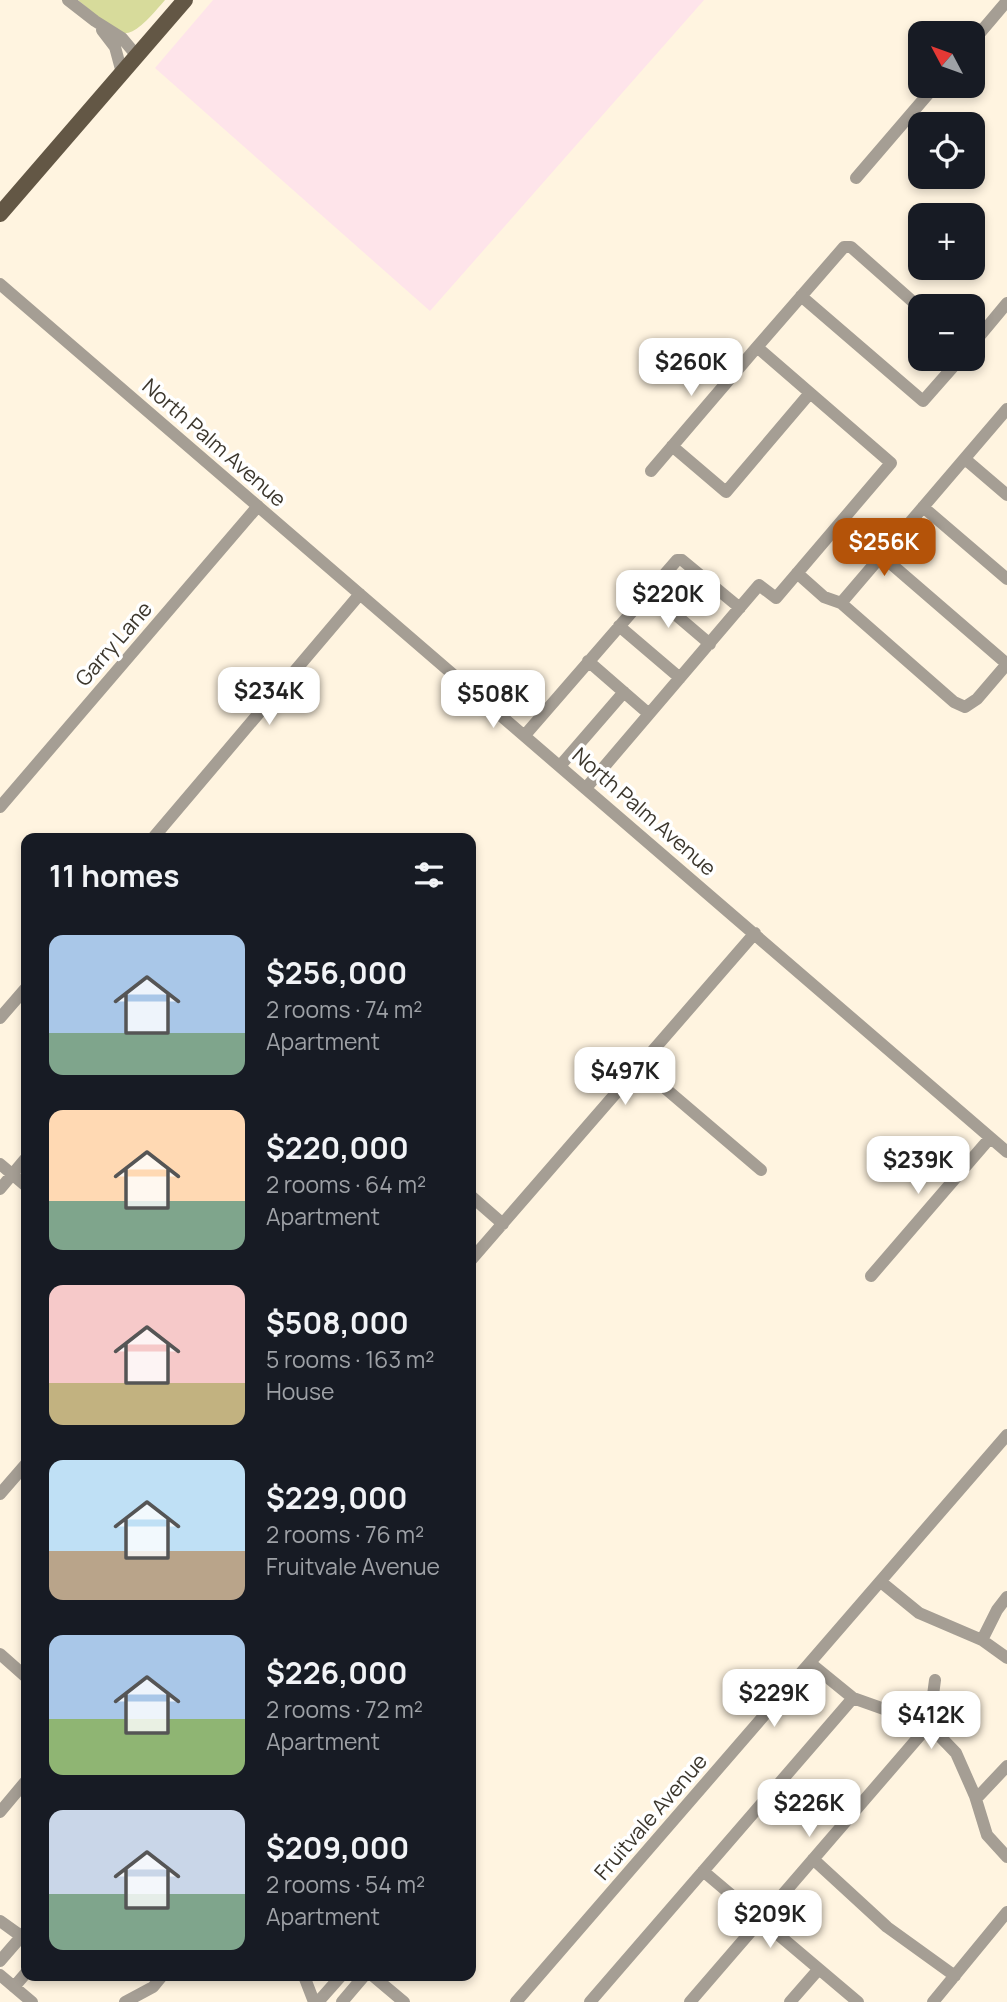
<!DOCTYPE html>
<meta charset="utf-8">
<style>
body{margin:0;font-family:Manrope,sans-serif;background:#20242c;color:#f1f3f6;height:100vh;display:flex;flex-direction:column;font-size:26px;white-space:nowrap}
*{box-sizing:border-box;margin:0}
p{font-size:23px;color:#9ea1a6}
.icon{flex:none;width:38px;height:38px;fill:none;stroke:currentColor;stroke-width:2;stroke-linecap:round;stroke-linejoin:round}
.map{position:relative;flex:1;overflow:hidden}
.panel{position:absolute;left:21px;top:833px;width:455px;height:1148px;display:flex;flex-direction:column;background:#171b24;border-radius:14px;box-shadow:0 4px 10px #0003}
.panel>*{flex:none}
.needle{width:46px;rotate:311deg}
.fabs{position:absolute;left:908px;top:21px;display:grid;gap:14px}
.fabs a{display:grid;place-items:center;width:77px;height:77px;border-radius:14px;background:#171b24;box-shadow:0 4px 10px #0003;font-size:35px}
.price{position:absolute;translate:-50% -60px;padding:0 16px;border-radius:14px;background:#fff;color:#222;font-size:23px;line-height:46px;filter:drop-shadow(0 2px 4px #0008)}
.price::after{content:'';position:absolute;left:50%;top:42px;width:21px;height:16px;margin-left:-10px;background:inherit;clip-path:polygon(0 0,100% 0,50% 100%)}
.price.active{background:#b45309;color:#fff}
ul{padding:0;list-style:none}
li{display:flex;align-items:center;gap:21px;height:175px;padding:0 28px}
li span{display:grid;place-items:center;flex:none;width:196px;height:140px;border-radius:14px;color:#555}
li>.icon{margin-inline-start:auto}
span .icon{width:84px;height:84px;fill:#fffc;stroke-width:1}
li b{font-size:30px}
h2{display:flex;justify-content:space-between;align-items:center;height:84px;padding:0 28px;font-size:30px}
.map>svg:first-child{display:block}
</style>
<div class="map">
<svg width="1007" height="2002" viewBox="0 0 1007 2002">
<rect width="100%" height="100%" fill="#fff4e0"/>
<path fill="#fee4ea" d="M 213,0 L 704,0 L 430,311 L 155,68 Z"/>
<path fill="#d7db9b" d="M 78,0 L 165,0 C 123,49 124,39 78,0 Z"/>
<g fill="none" stroke-linecap="round" stroke-linejoin="round">
<path stroke="#a59e94" stroke-width="12" d="M 68,0 L 95,21 L 122,38 L 137,56
M 102,30 L 115,47 L 122,73
M 973,41 L 1007,1
M 856,178 L 935,86
M 0,284 L 1007,1152
M 801,296 L 923,401 L 960,359
M 973,344 L 1007,303
M 1007,409 L 841,603 L 954,702 L 965,707 L 977,699 L 1007,664
M 672,446 L 726,492 L 810,393
M 965,459 L 1007,495
M 651,471 L 757,347
M 923,507 L 1007,579
M 882,556 L 1007,664
M 797,573 L 824,597 L 841,603
M 649,592 L 710,644
M 619,626 L 680,678
M 588,661 L 649,714
M 525,735 L 677,560 L 682,560 L 740,608
M 560,766 L 624,692
M 586,788 L 759,585 L 776,598 L 891,463 L 757,347 L 844,247 L 851,247 L 920,308
M 0,807 L 258,506
M 153,838 L 360,594
M 0,1018 L 26,988
M 639,1066 L 761,1170
M 0,1164 L 26,1186
M 0,1189 L 26,1158
M 471,1196 L 503,1224
M 471,1260 L 755,933
M 871,1276 L 990,1138
M 0,1494 L 26,1464
M 881,1582 L 919,1613 L 982,1640 L 1007,1658
M 982,1640 L 997,1610 L 1007,1597
M 0,1654 L 26,1677
M 810,1663 L 853,1698 L 929,1725 L 956,1753 L 975,1796 L 987,1835 L 1007,1857
M 976,1799 L 1007,1766
M 0,1812 L 26,1781
M 813,1859 L 887,1927 L 955,1976
M 703,1871 L 858,2002
M 0,1921 L 21,1936
M 0,1961 L 26,1931
M 0,1975 L 32,2002
M 304,1976 L 314,2002
M 373,1976 L 404,2002
M 14,1987 L 26,1973
M 125,2002 L 153,1987 L 162,1976
M 318,2002 L 341,1976
M 342,2002 L 364,1976
M 516,2002 L 1007,1435
M 590,2002 L 853,1698
M 690,2002 L 929,1725 L 935,1680
M 790,2002 L 818,1970
M 933,2002 L 1007,1912"/>
<path stroke="#635745" stroke-width="16" d="M 0,214 L 185,0"/>
</g>
<g text-anchor="middle" stroke-width="7" stroke-linejoin="round" paint-order="stroke">
<g font-size="21" fill="#3c372d" stroke="#fff">
<text transform="translate(214 443) rotate(41)" y="7">North Palm Avenue</text>
<text transform="translate(114 644) rotate(-49)" y="7">Garry Lane</text>
<text transform="translate(644 812) rotate(41)" y="7">North Palm Avenue</text>
<text transform="translate(651 1817) rotate(-49)" y="7">Fruitvale Avenue</text>
</g>
</g>
</svg>
<div class="fabs">
<a><svg class="needle" viewBox="-14 -14 28 28"><path d="M0-13l5 13h-10z" fill="#e53935"/><path d="M0 13l5-13h-10z" fill="#9ea1a6"/></svg></a>
<a><svg class="icon" aria-label="locate" viewBox="0 0 24 24"><circle cx="12" cy="12" r="6"/><path d="M12 2v4M12 18v4M2 12h4M18 12h4"/></svg></a>
<a>+</a>
<a>−</a>
</div>
<b class="price" style="left:691px;top:398px">$260K</b>
<b class="price active" style="left:884px;top:578px">$256K</b>
<b class="price" style="left:668px;top:630px">$220K</b>
<b class="price" style="left:269px;top:727px">$234K</b>
<b class="price" style="left:493px;top:730px">$508K</b>
<b class="price" style="left:625px;top:1107px">$497K</b>
<b class="price" style="left:918px;top:1196px">$239K</b>
<b class="price" style="left:774px;top:1729px">$229K</b>
<b class="price" style="left:931px;top:1751px">$412K</b>
<b class="price" style="left:809px;top:1839px">$226K</b>
<b class="price" style="left:770px;top:1950px">$209K</b>
<section class="panel">
<h2>11 homes<svg class="icon" aria-label="filters" viewBox="0 0 24 24"><path d="M4 7h16M4 17h16"/><circle cx="9" cy="7" r="2"/><circle cx="15" cy="17" r="2"/></svg></h2>
<ul>
<li><span style="background:linear-gradient(#a9c7e8 70%,#7fa58c 0)"><svg class="icon" aria-label="home" viewBox="0 0 24 24"><path d="M3 11l9-7 9 7M6 9v11h12V9"/></svg></span><div><b>$256,000</b><p>2 rooms · 74 m²</p><p>Apartment</p></div></li>
<li><span style="background:linear-gradient(#ffd9b3 65%,#7fa58c 0)"><svg class="icon" aria-label="home" viewBox="0 0 24 24"><path d="M3 11l9-7 9 7M6 9v11h12V9"/></svg></span><div><b>$220,000</b><p>2 rooms · 64 m²</p><p>Apartment</p></div></li>
<li><span style="background:linear-gradient(#f6c9c9 70%,#c2b280 0)"><svg class="icon" aria-label="home" viewBox="0 0 24 24"><path d="M3 11l9-7 9 7M6 9v11h12V9"/></svg></span><div><b>$508,000</b><p>5 rooms · 163 m²</p><p>House</p></div></li>
<li><span style="background:linear-gradient(#bfe0f5 65%,#b9a48a 0)"><svg class="icon" aria-label="home" viewBox="0 0 24 24"><path d="M3 11l9-7 9 7M6 9v11h12V9"/></svg></span><div><b>$229,000</b><p>2 rooms · 76 m²</p><p>Fruitvale Avenue</p></div></li>
<li><span style="background:linear-gradient(#a9c7e8 60%,#8fb573 0)"><svg class="icon" aria-label="home" viewBox="0 0 24 24"><path d="M3 11l9-7 9 7M6 9v11h12V9"/></svg></span><div><b>$226,000</b><p>2 rooms · 72 m²</p><p>Apartment</p></div></li>
<li><span style="background:linear-gradient(#c9d6e8 60%,#7fa58c 0)"><svg class="icon" aria-label="home" viewBox="0 0 24 24"><path d="M3 11l9-7 9 7M6 9v11h12V9"/></svg></span><div><b>$209,000</b><p>2 rooms · 54 m²</p><p>Apartment</p></div></li>
</ul>
</section>
</div>
